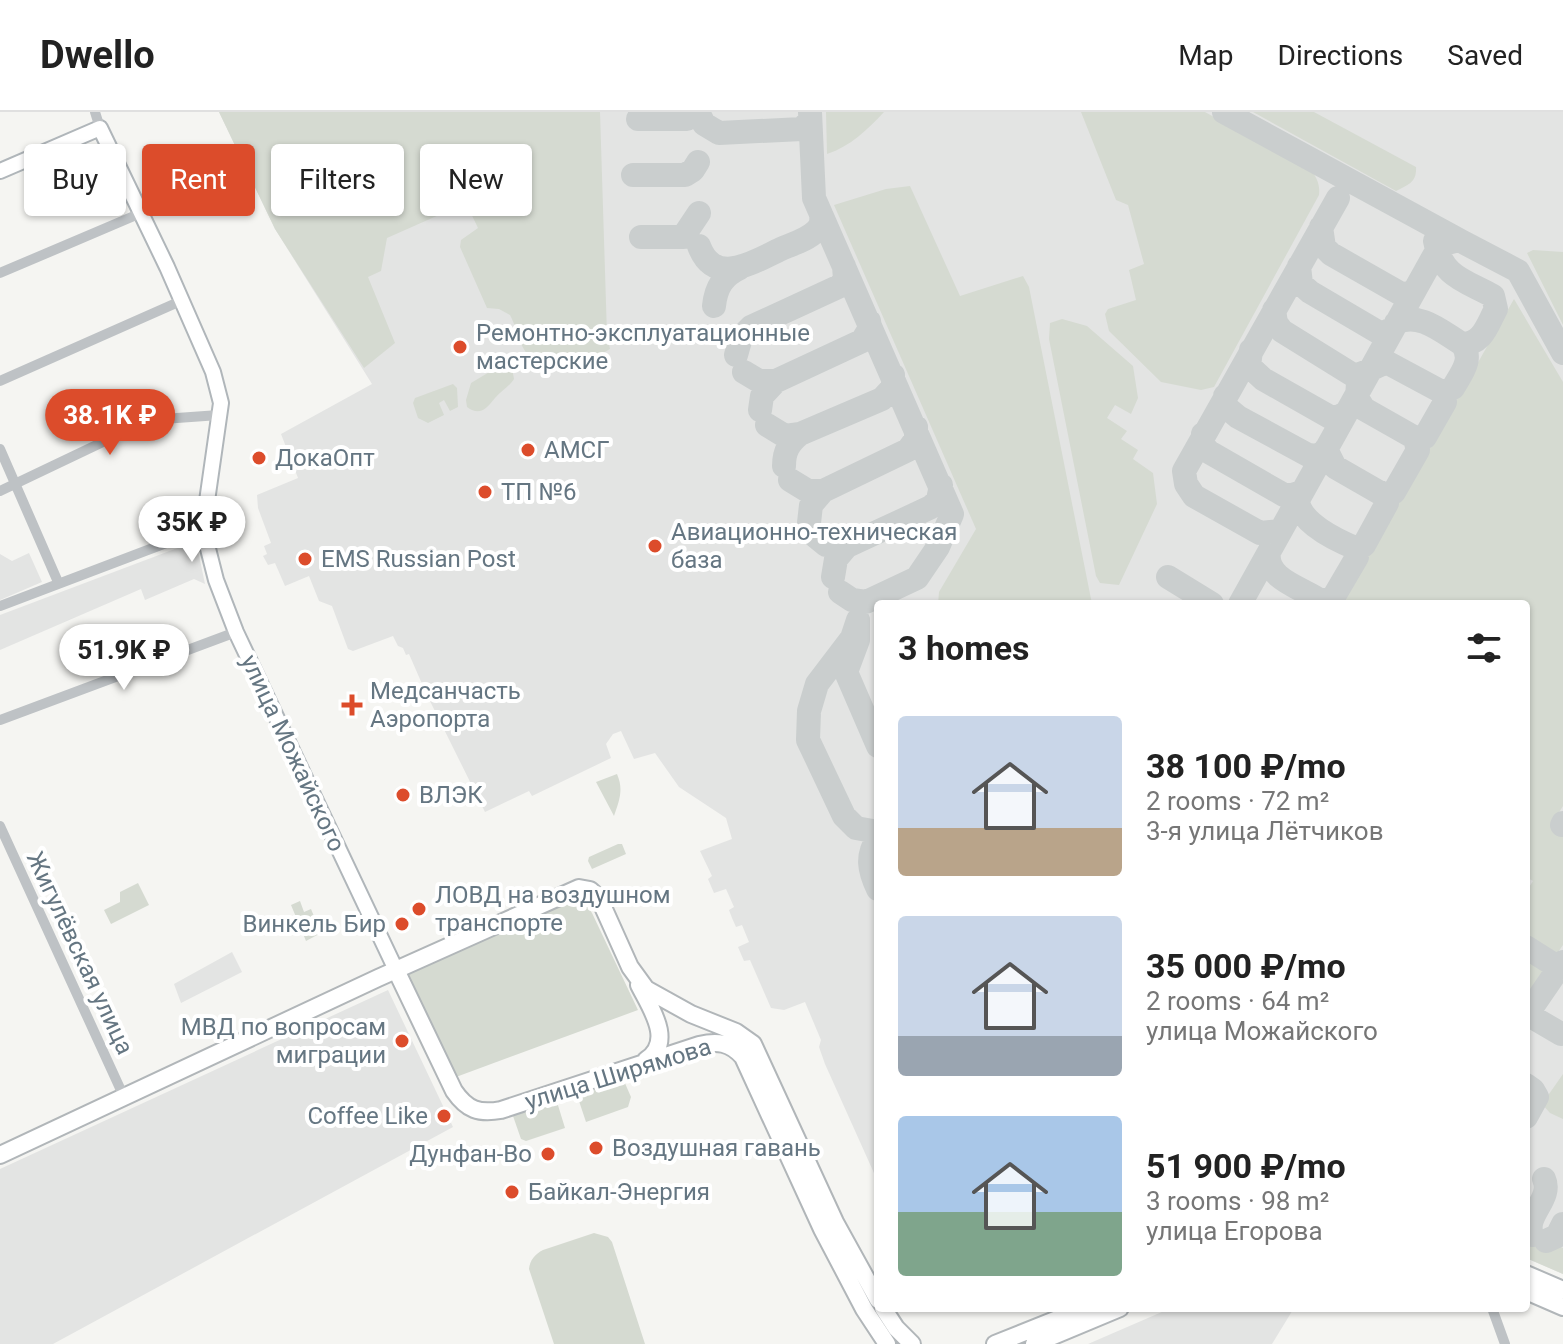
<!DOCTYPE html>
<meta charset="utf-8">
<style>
body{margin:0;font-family:Roboto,sans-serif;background:#f2f2f2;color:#222;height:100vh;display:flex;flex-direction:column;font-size:30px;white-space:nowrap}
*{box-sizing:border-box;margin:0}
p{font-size:26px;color:#767676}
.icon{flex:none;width:44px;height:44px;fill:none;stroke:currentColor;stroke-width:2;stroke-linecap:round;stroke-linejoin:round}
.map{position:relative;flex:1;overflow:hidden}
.panel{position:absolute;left:874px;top:488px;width:656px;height:712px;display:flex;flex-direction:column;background:#fff;border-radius:8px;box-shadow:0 2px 6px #0004}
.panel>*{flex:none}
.guide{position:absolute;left:24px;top:32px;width:730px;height:72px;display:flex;gap:16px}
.price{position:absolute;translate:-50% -68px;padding:0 18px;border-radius:28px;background:#fff;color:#222;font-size:26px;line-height:52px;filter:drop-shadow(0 2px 4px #0008)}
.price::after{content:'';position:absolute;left:50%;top:48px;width:24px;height:18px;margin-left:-12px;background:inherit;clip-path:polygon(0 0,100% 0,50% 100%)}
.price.on{background:#dc4c2b;color:#fff}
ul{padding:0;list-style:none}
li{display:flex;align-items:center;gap:24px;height:200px;padding:0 24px}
li span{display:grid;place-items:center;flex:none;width:224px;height:160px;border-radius:8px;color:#555}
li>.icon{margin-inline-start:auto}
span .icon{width:96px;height:96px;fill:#fffc;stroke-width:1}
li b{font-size:34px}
h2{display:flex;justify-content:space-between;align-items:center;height:96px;padding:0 24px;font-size:34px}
.tag{padding:0 28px;border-radius:8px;background:#fff;box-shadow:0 2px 6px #0004;font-size:28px;line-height:72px}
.tag.on{background:#dc4c2b;color:#fff}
header{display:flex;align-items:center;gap:48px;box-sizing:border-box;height:112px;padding:0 40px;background:#fff;border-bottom:2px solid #e0e0e0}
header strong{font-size:38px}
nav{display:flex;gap:44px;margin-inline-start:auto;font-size:28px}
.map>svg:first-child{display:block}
</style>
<header>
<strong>Dwello</strong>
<nav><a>Map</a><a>Directions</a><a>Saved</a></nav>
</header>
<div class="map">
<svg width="1563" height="1232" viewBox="0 0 1563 1232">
<rect width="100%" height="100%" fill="#f5f5f2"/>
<path fill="#e3e4e3" d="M 219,0 L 1563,0 L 1563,1162 L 1526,1146 L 1526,492 L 878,492 L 878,1070 L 825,952 L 819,935 L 821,928 L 805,890 L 784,898 L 771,896 L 750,848 L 744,849 L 738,835 L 749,830 L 742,813 L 736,815 L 732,806 L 729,798 L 734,795 L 726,777 L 714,781 L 708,767 L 712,764 L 700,739 L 732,727 L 726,706 L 679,675 L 655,641 L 634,647 L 621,619 L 613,622 L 606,632 L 611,646 L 532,684 L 529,679 L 485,700 L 426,581 L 409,542 L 406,543 L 403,536 L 398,534 L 393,524 L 353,539 L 348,537 L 332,494 L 319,489 L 309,464 L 285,474 L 275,451 L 268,453 L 263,444 L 267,442 L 264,434 L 271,431 L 258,396 L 257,383 L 298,366 L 281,322 L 372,272 L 275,117 Z
M 196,429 L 205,472 L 194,467 L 145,488 L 141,477 L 0,538 L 0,503 Z
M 29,441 L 42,470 L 0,488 L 0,442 L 12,449 Z
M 232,840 L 242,860 L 181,891 L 174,872 Z
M 388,878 L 453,1015 L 53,1232 L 0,1232 L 0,1057 Z
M 1171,1196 L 1294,1196 L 1272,1232 L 1088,1232 Z"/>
<path fill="#d5dad1" d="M 219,0 L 600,0 L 607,223 L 610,237 C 582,253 547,274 525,239 C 518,228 516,214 510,203 L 499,197 L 487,196 L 460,135 L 461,128 L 478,116 L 466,91 L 387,126 L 381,159 L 368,165 L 395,231 L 364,256 L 275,117 Z
M 826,0 L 884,0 C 867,18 851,34 827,42 Z
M 1081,0 L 1205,0 L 1313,60 C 1318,69 1320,74 1319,83 L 1214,275 L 1201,278 L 1161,270 L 1109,219 L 1105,202 L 1108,197 L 1136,188 L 1129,158 L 1144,152 L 1128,93 L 1116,88 Z
M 1253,0 L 1314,0 L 1416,55 C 1417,70 1408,73 1396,79 Z
M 910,74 L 960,184 L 1023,164 L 1029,175 L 1092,492 L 938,492 L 939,480 L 976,417 L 834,93 L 886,77 Z
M 1533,138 L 1563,140 L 1563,213 L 1527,141 Z
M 1514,187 L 1563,270 L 1563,694 L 1551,713 L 1563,722 L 1563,833 L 1554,846 L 1526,829 L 1526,780 L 1533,769 L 1526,765 L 1526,492 L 1341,492 Z
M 1062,207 L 1087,214 L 1133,254 L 1138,286 L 1131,302 L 1115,293 L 1107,306 L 1127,319 L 1121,327 L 1138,338 L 1133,347 L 1153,361 L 1157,392 L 1119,473 L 1100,471 L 1096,464 L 1049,227 L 1050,211 Z
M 506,250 L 511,251 L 514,267 C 509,275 501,279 495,286 C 487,296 480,305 467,295 L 466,288 L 471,271 Z
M 453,272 L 457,276 L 458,295 L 450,299 L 444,288 L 439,291 L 444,303 L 428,311 L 418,306 L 413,291 L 415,286 Z
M 617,662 C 624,678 619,689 614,704 L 596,670 Z
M 618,732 L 622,732 L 626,742 L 592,757 L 588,749 L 589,745 Z
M 138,771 L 149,793 L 111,812 L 104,798 L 120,790 L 120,780 Z
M 570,785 L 586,792 L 592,801 L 638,898 L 456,965 L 404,860 Z
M 300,789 L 304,800 L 311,797 L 321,821 L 306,829 L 291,793 Z
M 1526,840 L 1548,853 L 1526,886 Z
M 1563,962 L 1563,1007 L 1550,1001 L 1542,992 Z
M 624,969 L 631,985 L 628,995 L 586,1010 L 577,983 Z
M 557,990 L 565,1016 L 526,1029 L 521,1027 L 513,1004 Z
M 1526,1119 L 1563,1136 L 1563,1162 L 1526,1146 Z
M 594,1121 L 608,1125 L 612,1130 L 645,1232 L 554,1232 L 529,1157 C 530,1148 535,1142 543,1138 Z"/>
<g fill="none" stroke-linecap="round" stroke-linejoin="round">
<path stroke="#cacece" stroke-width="24" d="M 698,0 L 704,12 L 719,21 L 802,17 L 810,8
M 810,0 L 814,86 L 952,402 L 938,435 L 917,466 L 866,490 L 852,488 L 840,480
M 1224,0 L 1459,128
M 638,7 L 687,7 L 695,0
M 633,63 L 685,63 L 693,58 L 698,50
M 1321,115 L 1324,135 L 1331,142 L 1403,183 L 1414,179
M 641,125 L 683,125 L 699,101
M 699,134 C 715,176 755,149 781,137 C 792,132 807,128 816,119 C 821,114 822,110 821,102
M 1299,154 L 1301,172 L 1310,180 L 1378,220 L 1383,221 L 1392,217
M 714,194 C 716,175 723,164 740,156
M 1274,198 L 1276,211 L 1282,219 L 1353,263 C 1367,263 1375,252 1388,251 L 1442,280 L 1453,276 C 1461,262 1474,247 1462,232
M 1396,211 C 1419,199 1442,220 1462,232 C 1483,232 1487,213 1496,197 L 1493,184 C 1464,168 1442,165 1435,129
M 1251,238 L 1249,254 L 1263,267 L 1330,305 L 1338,305 L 1346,301
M 736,243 L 741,225 L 751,215 L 840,174 L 845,167 L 844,154
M 744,260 L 759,269 L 776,269 L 862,229 L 870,216 L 869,209
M 1358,271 L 1357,286 L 1364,297 L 1417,327 L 1425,325 L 1445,290 L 1442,280
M 1225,284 L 1226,295 L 1238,305 L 1308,343 L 1317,344 L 1324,340
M 760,298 L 762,284 L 776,269
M 767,313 L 785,324 L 800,322
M 1203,322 L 1203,333 L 1209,340 L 1284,383 L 1292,383 L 1302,380
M 1326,337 L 1335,355 L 1382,382 L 1394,380 L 1418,338 L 1415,327
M 784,354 C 784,339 789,331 800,322 L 882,287 L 893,275 L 893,263
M 790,368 L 808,379 L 823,379
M 1298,386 C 1297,410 1338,429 1358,437 L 1364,433 L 1387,391 L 1382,382
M 809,411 L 811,393 L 823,379 L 908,338 L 916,327 L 916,315
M 1280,419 L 1260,421 L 1194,384 L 1186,372 L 1184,359 L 1338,86
M 815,424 L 826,433 L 847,434
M 1269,440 C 1264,469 1308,477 1325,492
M 833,465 L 836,447 L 847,434 L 931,395 L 938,388 L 941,373
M 1168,465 L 1212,492
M 1324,489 L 1333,486 L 1357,445 L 1354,436
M 1240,492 L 1440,133 L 1459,128 L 1518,159 L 1563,241
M 878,634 L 846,560 L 858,528 L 858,508 L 852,526 L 817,572 L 809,599 L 808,628 L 844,704 L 856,716 L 878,720
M 1562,713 L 1563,711
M 878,726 C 866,744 869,758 878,777
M 1526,835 L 1559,856
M 1526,904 L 1563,850
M 1526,906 L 1532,905 L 1561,922
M 1526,973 L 1533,978 L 1537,985 L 1526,1005
M 1532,1123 C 1524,1103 1553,1087 1544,1067
M 1546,1129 L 1557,1124 L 1563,1112"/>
<defs>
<path id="secondary" d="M 0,59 L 100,16 L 167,155 L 213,260 L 221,291 L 203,417 L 216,468 L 236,520 L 396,858"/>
<path id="primary" d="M 396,858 L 454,979 C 467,998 479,1002 501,998 L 699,933 C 717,929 730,930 743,945 L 822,1117 L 864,1197 L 887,1232
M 639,873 C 650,895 675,930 646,948
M 0,1043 L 378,866 L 579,776 L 590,778 L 599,786 L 630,855 L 646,877 L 691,902 L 736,920 L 753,932 L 835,1110 L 878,1188
M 1526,1162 L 1563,1178
M 1526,1179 L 1563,1195
M 883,1196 L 896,1216 L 912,1232
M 995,1232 L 1085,1196
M 1034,1232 L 1120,1196"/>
</defs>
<use href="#secondary" stroke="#b0b6ba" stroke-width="18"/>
<use href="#primary" stroke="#b1b6b9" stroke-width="20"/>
<path stroke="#bec2c5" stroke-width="10" d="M 95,0 L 100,16
M 0,161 L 141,101
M 0,269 L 183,188
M 0,337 L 58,470
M 0,379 L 149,308 L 219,303
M 0,494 L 203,417
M 0,608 L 236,520
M 0,714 L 124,985
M 1492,1196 L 1505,1232"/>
<use href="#secondary" stroke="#fff" stroke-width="14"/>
<use href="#primary" stroke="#fff" stroke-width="16"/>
</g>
<g fill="#dc4c2b" stroke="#fff" stroke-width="3">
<circle cx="460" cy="235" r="8"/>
<circle cx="528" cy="338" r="8"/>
<circle cx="259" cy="346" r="8"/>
<circle cx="485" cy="380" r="8"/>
<circle cx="655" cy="434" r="8"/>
<circle cx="305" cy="447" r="8"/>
<path d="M348 581h8v8h8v8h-8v8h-8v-8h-8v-8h8z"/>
<circle cx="403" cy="683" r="8"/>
<circle cx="419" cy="797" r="8"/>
<circle cx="402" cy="812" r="8"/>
<circle cx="402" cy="929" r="8"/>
<circle cx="444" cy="1004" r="8"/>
<circle cx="596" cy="1036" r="8"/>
<circle cx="548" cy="1042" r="8"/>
<circle cx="512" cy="1080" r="8"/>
</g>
<g text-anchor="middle" stroke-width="8" stroke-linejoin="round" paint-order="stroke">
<g font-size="24" fill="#657682" stroke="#fff" text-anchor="start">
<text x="476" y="229">Ремонтно-эксплуатационные<tspan x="476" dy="28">мастерские</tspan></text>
<text x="544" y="346">АМСГ</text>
<text x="275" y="354">ДокаОпт</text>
<text x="501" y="388">ТП №6</text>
<text x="671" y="428">Авиационно-техническая<tspan x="671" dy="28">база</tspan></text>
<text x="321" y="455">EMS Russian Рost</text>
<text x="370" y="587">Медсанчасть<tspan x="370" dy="28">Аэропорта</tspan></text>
<text x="419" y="691">ВЛЭК</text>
<text x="435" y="791">ЛОВД на воздушном<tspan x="435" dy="28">транспорте</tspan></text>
<text x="386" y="820" text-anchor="end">Винкель Бир</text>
<text x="386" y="923" text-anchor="end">МВД по вопросам<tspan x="386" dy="28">миграции</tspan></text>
<text x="428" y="1012" text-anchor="end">Coffee Like</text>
<text x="612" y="1044">Воздушная гавань</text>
<text x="532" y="1050" text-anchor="end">Дунфан-Во</text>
<text x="528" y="1088">Байкал-Энергия</text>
</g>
<g font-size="24" fill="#657682" stroke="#fff">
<text transform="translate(293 641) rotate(65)" y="8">улица Можайского</text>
<text transform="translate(80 841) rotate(65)" y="8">Жигулёвская улица</text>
<text transform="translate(618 962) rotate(-17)" y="8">улица Ширямова</text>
</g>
</g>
</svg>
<b class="price on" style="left:110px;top:345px">38.1K ₽</b>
<b class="price" style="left:192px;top:452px">35K ₽</b>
<b class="price" style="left:124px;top:580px">51.9K ₽</b>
<div class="guide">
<a class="tag">Buy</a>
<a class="tag on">Rent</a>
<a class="tag">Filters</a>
<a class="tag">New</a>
</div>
<section class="panel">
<h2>3 homes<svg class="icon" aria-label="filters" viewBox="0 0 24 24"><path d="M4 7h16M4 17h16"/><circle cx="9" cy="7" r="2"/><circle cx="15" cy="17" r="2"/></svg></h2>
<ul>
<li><span style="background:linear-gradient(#c9d6e8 70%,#b9a48a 0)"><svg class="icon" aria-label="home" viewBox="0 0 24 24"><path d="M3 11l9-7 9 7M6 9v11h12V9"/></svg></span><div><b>38 100 ₽/mo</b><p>2 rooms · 72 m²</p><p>3-я улица Лётчиков</p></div></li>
<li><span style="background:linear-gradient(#c9d6e8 75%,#9aa5b1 0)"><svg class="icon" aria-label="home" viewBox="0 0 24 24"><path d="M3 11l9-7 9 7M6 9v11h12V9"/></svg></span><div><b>35 000 ₽/mo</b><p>2 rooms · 64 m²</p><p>улица Можайского</p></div></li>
<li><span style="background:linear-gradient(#a9c7e8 60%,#7fa58c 0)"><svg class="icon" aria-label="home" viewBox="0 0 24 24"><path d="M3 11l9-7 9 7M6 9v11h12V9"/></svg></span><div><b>51 900 ₽/mo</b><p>3 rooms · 98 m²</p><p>улица Егорова</p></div></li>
</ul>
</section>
</div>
